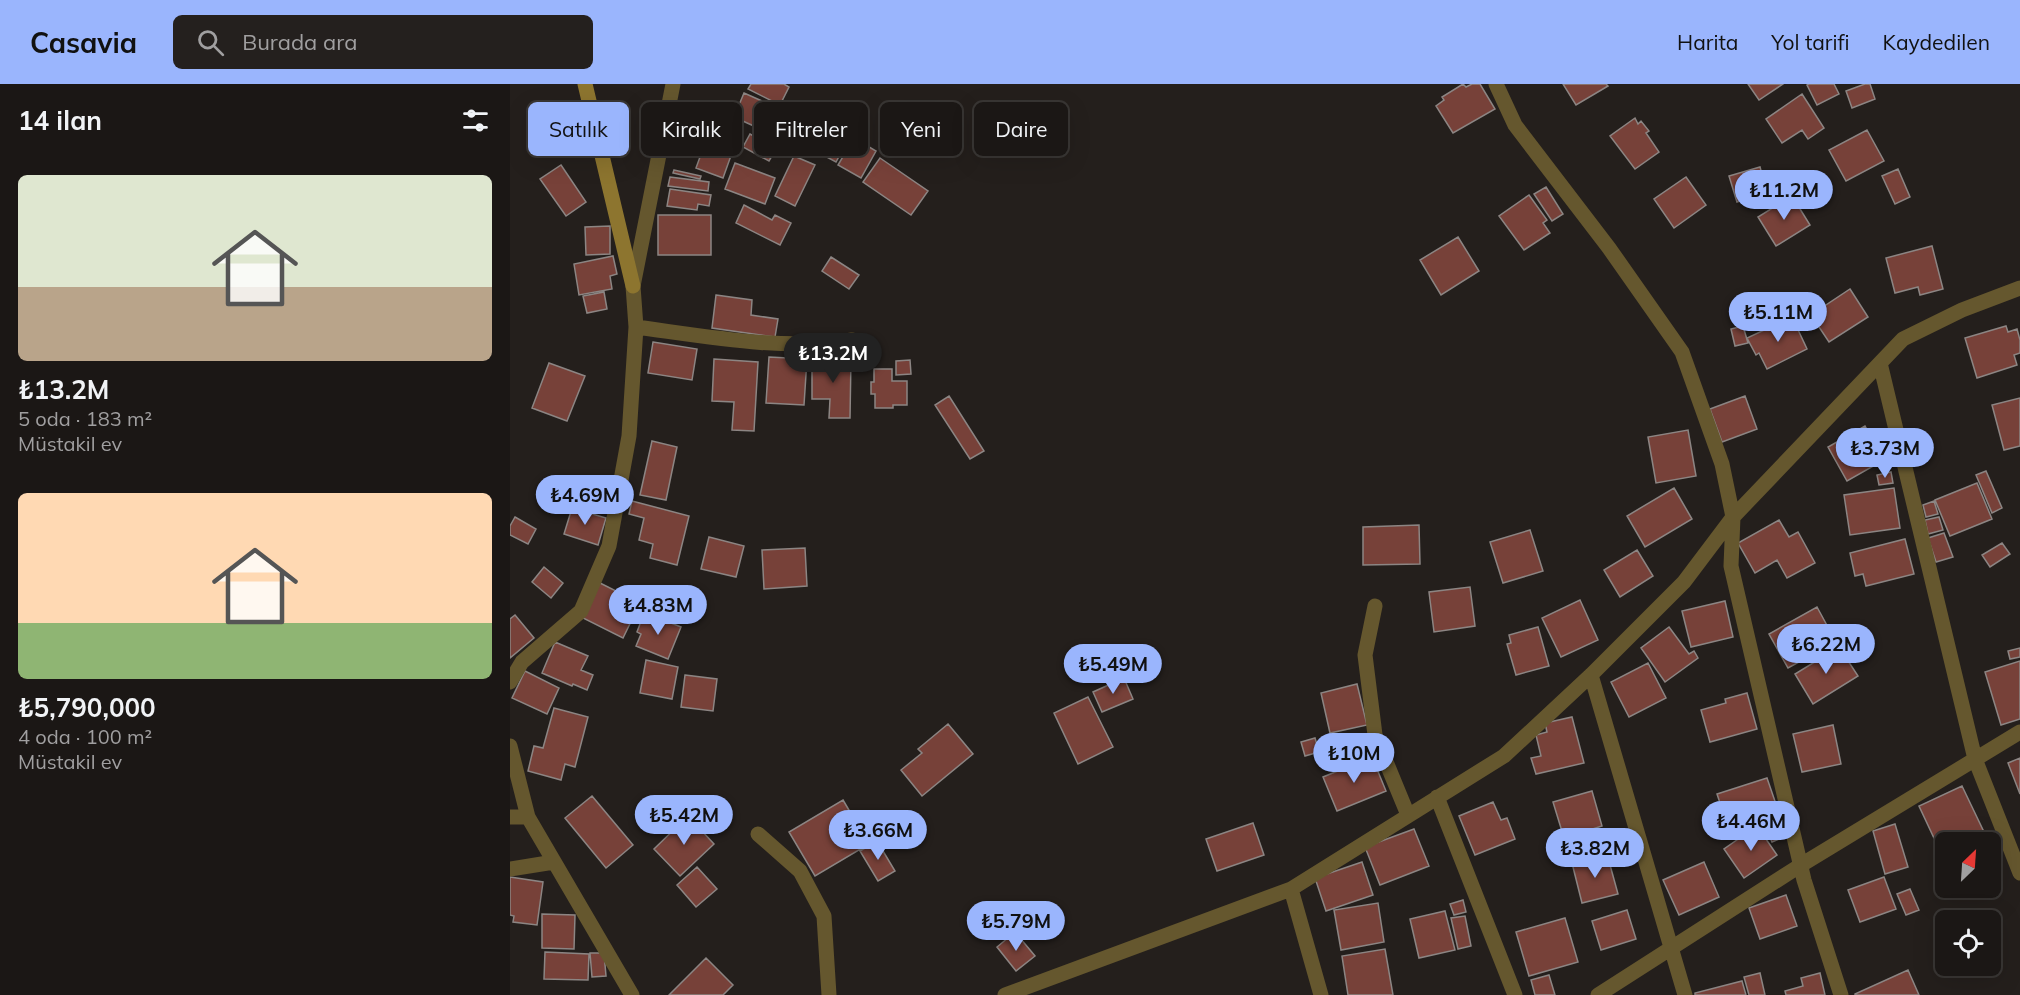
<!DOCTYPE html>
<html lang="tr">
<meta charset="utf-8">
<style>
body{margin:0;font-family:Mulish,sans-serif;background:#24201e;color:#f1f3f6;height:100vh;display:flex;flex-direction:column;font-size:22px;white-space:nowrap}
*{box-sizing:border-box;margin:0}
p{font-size:20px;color:#a09fa0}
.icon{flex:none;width:33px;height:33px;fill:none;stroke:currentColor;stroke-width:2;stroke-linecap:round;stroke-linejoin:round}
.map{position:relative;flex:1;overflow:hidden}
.side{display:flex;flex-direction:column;background:#1b1715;width:510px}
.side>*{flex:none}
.guide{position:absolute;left:18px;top:18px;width:570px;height:54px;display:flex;gap:12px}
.needle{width:39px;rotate:25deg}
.fabs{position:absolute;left:1425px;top:748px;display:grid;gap:12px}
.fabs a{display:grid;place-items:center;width:66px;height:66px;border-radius:9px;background:#1b1715;box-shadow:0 6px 24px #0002,0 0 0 2px #393634;font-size:30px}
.price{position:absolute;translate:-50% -51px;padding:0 14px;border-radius:21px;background:#9ab5fd;color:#111;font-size:20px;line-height:39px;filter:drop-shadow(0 2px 3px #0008)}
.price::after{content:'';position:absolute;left:50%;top:36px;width:18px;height:14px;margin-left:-9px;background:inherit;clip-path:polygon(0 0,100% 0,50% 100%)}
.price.active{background:#222;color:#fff}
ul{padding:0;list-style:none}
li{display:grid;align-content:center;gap:12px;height:318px;padding:0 18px}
li span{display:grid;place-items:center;height:186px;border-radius:9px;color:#555}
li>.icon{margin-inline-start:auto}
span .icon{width:108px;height:108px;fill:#fffc;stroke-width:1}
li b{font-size:26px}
h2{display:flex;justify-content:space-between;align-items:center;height:72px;padding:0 18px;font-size:26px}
.tag{padding:0 21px;border-radius:9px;background:#1b1715;box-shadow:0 6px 24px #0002,0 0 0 2px #393634;font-size:21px;line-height:54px}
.tag.active{background:#9ab5fd;color:#111}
header{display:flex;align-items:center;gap:36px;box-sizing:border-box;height:84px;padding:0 30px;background:#9ab5fd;color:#111}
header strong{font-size:28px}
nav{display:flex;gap:33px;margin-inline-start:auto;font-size:21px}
.search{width:420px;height:54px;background:#24201e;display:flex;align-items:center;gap:15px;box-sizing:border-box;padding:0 21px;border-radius:9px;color:#a09fa0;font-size:22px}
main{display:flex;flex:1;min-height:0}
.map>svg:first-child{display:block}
</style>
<header>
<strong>Casavia</strong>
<div class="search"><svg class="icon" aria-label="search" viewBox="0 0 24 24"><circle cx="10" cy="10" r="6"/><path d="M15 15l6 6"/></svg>Burada ara</div>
<nav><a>Harita</a><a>Yol tarifi</a><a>Kaydedilen</a></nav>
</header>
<main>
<section class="side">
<h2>14 ilan<svg class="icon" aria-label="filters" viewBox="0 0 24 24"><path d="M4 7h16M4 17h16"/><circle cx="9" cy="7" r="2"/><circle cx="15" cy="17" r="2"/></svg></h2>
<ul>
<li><span style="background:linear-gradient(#dfe7d0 60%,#b9a48a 0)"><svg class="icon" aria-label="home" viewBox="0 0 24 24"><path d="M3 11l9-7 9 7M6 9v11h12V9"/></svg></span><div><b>₺13.2M</b><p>5 oda · 183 m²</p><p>Müstakil ev</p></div></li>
<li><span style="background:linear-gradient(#ffd9b3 70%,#8fb573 0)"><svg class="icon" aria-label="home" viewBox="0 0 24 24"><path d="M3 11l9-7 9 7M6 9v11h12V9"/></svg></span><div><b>₺5,790,000</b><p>4 oda · 100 m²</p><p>Müstakil ev</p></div></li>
</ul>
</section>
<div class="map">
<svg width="1510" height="911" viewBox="0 0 1510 911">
<rect width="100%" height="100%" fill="#241f1c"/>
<path fill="#774139" stroke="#8c8583" stroke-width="1.5" d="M 241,0 L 274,0 L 279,3 L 270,21 L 238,5 Z
M 953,0 L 956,3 L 962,0 L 970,0 L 985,25 L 943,49 L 926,22 L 934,16 L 932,13 Z
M 1053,0 L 1096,0 L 1098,2 L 1066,21 Z
M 1238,0 L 1273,0 L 1249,16 Z
M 1299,0 L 1324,0 L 1329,10 L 1307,21 L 1297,1 Z
M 1355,0 L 1360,0 L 1365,15 L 1342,24 L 1336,7 Z
M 234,9 L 277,28 L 266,52 L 224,33 Z
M 1292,10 L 1314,44 L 1298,55 L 1292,46 L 1272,59 L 1256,35 Z
M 1125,34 L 1128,40 L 1131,37 L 1139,47 L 1136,49 L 1149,68 L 1125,85 L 1100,52 Z
M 311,39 L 339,54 L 326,78 L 298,63 Z
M 197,40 L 228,52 L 213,94 L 186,84 L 190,73 L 185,71 Z
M 1357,46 L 1374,77 L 1336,97 L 1319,66 Z
M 240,50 L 266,65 L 259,77 L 233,63 Z
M 344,54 L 366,67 L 351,94 L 328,81 Z
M 284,72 L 305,81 L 285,122 L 265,112 Z
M 370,74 L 418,107 L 401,131 L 353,98 Z
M 225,79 L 265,94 L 255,120 L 215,105 Z
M 51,81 L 76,118 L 56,132 L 30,95 Z
M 1250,83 L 1257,108 L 1227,118 L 1219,92 Z
M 1388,85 L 1400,113 L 1385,120 L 1372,92 Z
M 164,86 L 191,92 L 190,95 L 163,89 Z
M 160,93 L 199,98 L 198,107 L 158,102 Z
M 1176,93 L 1196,121 L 1164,144 L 1144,115 Z
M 1036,103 L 1053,130 L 1042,137 L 1024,110 Z
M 160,105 L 201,111 L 199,122 L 188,120 L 187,126 L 157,122 Z
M 1019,111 L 1037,136 L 1033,139 L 1040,149 L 1014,166 L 989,132 Z
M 1282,112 L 1300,141 L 1266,162 L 1248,133 Z
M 234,121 L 262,136 L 265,131 L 281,139 L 270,161 L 226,139 Z
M 148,131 L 201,131 L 201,171 L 148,171 Z
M 100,142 L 100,170 L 76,171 L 75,143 Z
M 948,153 L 969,187 L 931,211 L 910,176 Z
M 1422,162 L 1433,205 L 1410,211 L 1408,203 L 1385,209 L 1376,174 Z
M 103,172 L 107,190 L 100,192 L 102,205 L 69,211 L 64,180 Z
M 321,173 L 349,191 L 339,205 L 312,187 Z
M 1340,205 L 1358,233 L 1319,258 L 1301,231 Z
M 94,208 L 97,225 L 77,229 L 73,212 Z
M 206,211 L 242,216 L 241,231 L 268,235 L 265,253 L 202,244 Z
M 1282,233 L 1297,265 L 1257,285 L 1249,269 L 1246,271 L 1237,254 Z
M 1233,242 L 1238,259 L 1225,262 L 1221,245 Z
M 1496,242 L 1498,248 L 1507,245 L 1510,256 L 1510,269 L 1504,271 L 1507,281 L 1467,294 L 1455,254 Z
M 143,258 L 187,265 L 182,296 L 138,289 Z
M 259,273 L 297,275 L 294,321 L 256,319 Z
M 302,273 L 341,274 L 340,334 L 319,334 L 320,315 L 302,315 Z
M 204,275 L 248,278 L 244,347 L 222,346 L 224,318 L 202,317 Z
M 400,276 L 401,290 L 386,291 L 386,277 Z
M 39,279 L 75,292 L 57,337 L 22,324 Z
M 364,285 L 382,285 L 382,297 L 397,297 L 397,321 L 383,321 L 383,324 L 365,324 L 365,310 L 361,310 L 361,298 L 364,298 Z
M 439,312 L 474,367 L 460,375 L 425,321 Z
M 1235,312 L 1247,345 L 1212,358 L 1200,325 Z
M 1510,314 L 1510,362 L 1494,366 L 1482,321 Z
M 1355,342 L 1374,376 L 1337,397 L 1318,363 Z
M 1178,346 L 1186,392 L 1146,399 L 1138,353 Z
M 142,357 L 167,363 L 156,416 L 130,411 Z
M 1476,387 L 1492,424 L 1482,429 L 1466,391 Z
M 1381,388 L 1383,399 L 1369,401 L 1367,391 Z
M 1467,399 L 1482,435 L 1440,452 L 1425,416 Z
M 1164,404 L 1182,435 L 1135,463 L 1117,432 Z
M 1384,404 L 1390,444 L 1340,451 L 1334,411 Z
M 122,417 L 179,432 L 167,481 L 140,474 L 143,460 L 129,456 L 134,434 L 119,430 Z
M 1424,417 L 1428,430 L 1416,433 L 1413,421 Z
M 62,424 L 96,434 L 88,461 L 54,450 Z
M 5,433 L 26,445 L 18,460 L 0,451 L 0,442 Z
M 1429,433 L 1433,446 L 1418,450 L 1415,436 Z
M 1269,436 L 1279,453 L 1288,448 L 1305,479 L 1277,494 L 1267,476 L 1245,489 L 1228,459 Z
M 909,441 L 910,480 L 853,481 L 853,443 Z
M 1020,446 L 1033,487 L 993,499 L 980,458 Z
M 1434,449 L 1443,473 L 1426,478 L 1418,454 Z
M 199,453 L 234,462 L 226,493 L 191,485 Z
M 1395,455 L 1404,490 L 1356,502 L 1353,490 L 1345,492 L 1340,469 Z
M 1492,459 L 1500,470 L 1480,483 L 1472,471 Z
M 295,464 L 297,502 L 254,505 L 252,466 Z
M 1127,466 L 1143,492 L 1110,513 L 1094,486 Z
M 34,483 L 53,499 L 41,514 L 22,498 Z
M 88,498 L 130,519 L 113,554 L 71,533 Z
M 960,503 L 965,542 L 924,548 L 919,508 Z
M 1070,516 L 1088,556 L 1051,573 L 1032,534 Z
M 1215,517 L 1223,553 L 1181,563 L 1172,527 Z
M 1307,523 L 1326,558 L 1278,584 L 1259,550 Z
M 5,531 L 24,554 L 0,574 L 0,535 Z
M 133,532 L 145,537 L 146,533 L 171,543 L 158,575 L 126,562 L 131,550 L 127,548 Z
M 1028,543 L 1039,582 L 1006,591 L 997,560 L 1001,559 L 999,551 Z
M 1159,543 L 1179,570 L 1184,567 L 1188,574 L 1155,598 L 1131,564 Z
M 45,558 L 78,572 L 71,586 L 83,591 L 77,606 L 63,600 L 62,602 L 32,589 Z
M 1329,563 L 1348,592 L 1303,620 L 1285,590 Z
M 1510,564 L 1510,573 L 1500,575 L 1498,567 Z
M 136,576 L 168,583 L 162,615 L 130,609 Z
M 1510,577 L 1510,635 L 1491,641 L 1475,588 Z
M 1138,579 L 1156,614 L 1119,633 L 1101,598 Z
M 15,587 L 49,604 L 37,630 L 2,614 Z
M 175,591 L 207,595 L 203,627 L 171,623 Z
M 614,594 L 623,615 L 592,628 L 583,608 Z
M 847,600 L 857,641 L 820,649 L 811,609 Z
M 1237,609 L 1247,645 L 1200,658 L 1191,626 L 1216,619 L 1215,615 Z
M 578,613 L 603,663 L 568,680 L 544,629 Z
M 44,624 L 78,633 L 65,683 L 55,680 L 51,696 L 18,687 L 24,662 L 33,664 Z
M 1062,633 L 1074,679 L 1026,690 L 1021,674 L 1031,672 L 1026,651 L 1037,648 L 1035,639 Z
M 438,640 L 463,670 L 412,712 L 391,686 L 412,669 L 408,665 Z
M 1323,641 L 1331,680 L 1292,688 L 1283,650 Z
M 805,654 L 809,668 L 795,672 L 791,658 Z
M 862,673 L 876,707 L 827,727 L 813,693 Z
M 1510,674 L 1510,710 L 1498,679 Z
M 1257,694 L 1268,726 L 1218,743 L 1207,710 Z
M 1452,702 L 1474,748 L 1451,759 L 1436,759 L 1436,767 L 1431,769 L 1409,722 Z
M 1082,707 L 1092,742 L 1054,754 L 1043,718 Z
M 82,712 L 123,761 L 96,784 L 55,734 Z
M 333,716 L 359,760 L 305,792 L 279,748 Z
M 983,718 L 991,736 L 997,734 L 1005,755 L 965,771 L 949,732 Z
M 1267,731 L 1276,752 L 1262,758 L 1253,737 Z
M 178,732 L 204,760 L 170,792 L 144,765 Z
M 743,739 L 754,771 L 707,787 L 696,755 Z
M 1385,740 L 1398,783 L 1375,790 L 1363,747 Z
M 1247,742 L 1267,771 L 1234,794 L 1214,765 Z
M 904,745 L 919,782 L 870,801 L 855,763 Z
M 367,757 L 385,787 L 368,797 L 350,767 Z
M 1097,770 L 1108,810 L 1072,819 L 1062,779 Z
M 852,778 L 863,811 L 816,827 L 805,794 Z
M 1194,778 L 1209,813 L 1169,831 L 1153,796 Z
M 187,783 L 207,805 L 186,823 L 167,801 Z
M 0,793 L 33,798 L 27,841 L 3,838 L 4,832 L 0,831 Z
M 1374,793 L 1386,825 L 1350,838 L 1338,806 Z
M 1400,805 L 1409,826 L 1396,831 L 1387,810 Z
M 1276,811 L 1287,842 L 1250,855 L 1239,824 Z
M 953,816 L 956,828 L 944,831 L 940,820 Z
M 868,819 L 874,858 L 831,866 L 824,826 Z
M 1117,826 L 1126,855 L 1091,866 L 1082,837 Z
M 935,827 L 945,866 L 909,874 L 900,835 Z
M 32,830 L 65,831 L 64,865 L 32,864 Z
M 955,832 L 961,862 L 948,865 L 941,834 Z
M 1055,834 L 1068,878 L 1019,892 L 1006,848 Z
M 505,848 L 525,872 L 506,887 L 487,863 Z
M 875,865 L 883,911 L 838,911 L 832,872 Z
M 35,868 L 79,870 L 78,896 L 34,895 Z
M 80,869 L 94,869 L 96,892 L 82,893 Z
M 196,874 L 223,901 L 213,911 L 159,911 Z
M 1398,886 L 1409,911 L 1345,911 L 1345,910 Z
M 1250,889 L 1255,911 L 1239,911 L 1234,893 Z
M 1310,889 L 1315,911 L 1276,911 L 1275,907 L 1293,902 L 1291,894 Z
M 1039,891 L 1045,911 L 1025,911 L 1021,896 Z
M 1232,897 L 1236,911 L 1185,911 L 1185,909 Z"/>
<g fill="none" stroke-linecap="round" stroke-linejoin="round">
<path stroke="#65572e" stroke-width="15" d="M 986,0 L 1005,41 L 1099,164 L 1172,268 L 1212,380 L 1223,433 L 1221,482 L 1294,796 L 1331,911
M 126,243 C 194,252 274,267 342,256
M 1370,279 L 1465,675 L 1510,789
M 865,522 L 855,571 L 865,651 L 898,731
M 1081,591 L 1175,911
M 0,598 L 12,578 L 71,527 L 99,462 L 119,352 L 126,243 L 123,202 L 163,0
M 0,662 L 18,733 L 122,911
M 927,713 L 1005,911
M 0,733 L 18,733
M 248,750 L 290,787 L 314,832 L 319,911
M 0,785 L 44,778
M 781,805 L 811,911
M 495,911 L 781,805 L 994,672 L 1081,591 L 1174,498 L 1223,433 L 1393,255 L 1452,226 L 1510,204
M 1088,911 L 1291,781 L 1510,648"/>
<path stroke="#8d752f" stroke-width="15" d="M 75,0 L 123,202"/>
</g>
</svg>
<div class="fabs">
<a><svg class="needle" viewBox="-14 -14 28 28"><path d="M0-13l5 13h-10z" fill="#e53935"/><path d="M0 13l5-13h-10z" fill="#a09fa0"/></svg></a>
<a><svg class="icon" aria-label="locate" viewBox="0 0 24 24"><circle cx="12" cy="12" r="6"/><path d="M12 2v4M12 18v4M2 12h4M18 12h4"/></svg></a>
</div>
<b class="price" style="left:1274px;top:137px">₺11.2M</b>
<b class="price" style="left:1268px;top:259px">₺5.11M</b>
<b class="price active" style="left:323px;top:300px">₺13.2M</b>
<b class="price" style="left:1375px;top:395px">₺3.73M</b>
<b class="price" style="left:75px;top:442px">₺4.69M</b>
<b class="price" style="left:148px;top:552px">₺4.83M</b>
<b class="price" style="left:1316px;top:591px">₺6.22M</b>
<b class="price" style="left:603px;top:611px">₺5.49M</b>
<b class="price" style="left:844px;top:700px">₺10M</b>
<b class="price" style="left:174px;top:762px">₺5.42M</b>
<b class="price" style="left:1241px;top:768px">₺4.46M</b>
<b class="price" style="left:368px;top:777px">₺3.66M</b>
<b class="price" style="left:1085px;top:795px">₺3.82M</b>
<b class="price" style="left:506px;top:868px">₺5.79M</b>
<div class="guide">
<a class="tag active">Satılık</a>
<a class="tag">Kiralık</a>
<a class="tag">Filtreler</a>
<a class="tag">Yeni</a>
<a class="tag">Daire</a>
</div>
</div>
</main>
